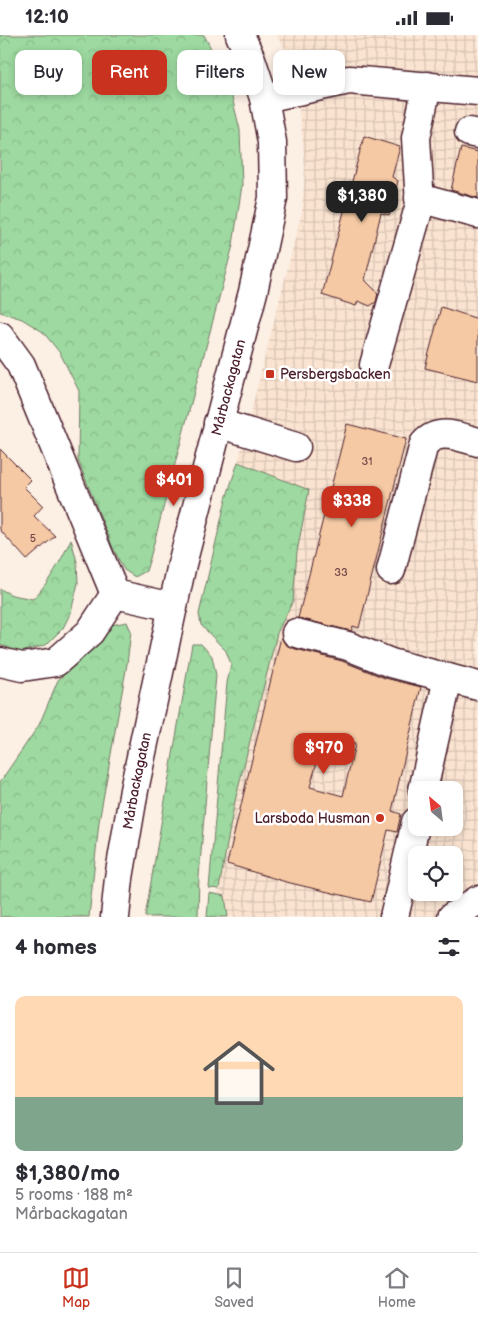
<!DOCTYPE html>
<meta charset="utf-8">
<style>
body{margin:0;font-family:"Balsamiq Sans",sans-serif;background:#f2f2f3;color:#2b2b33;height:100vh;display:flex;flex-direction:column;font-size:19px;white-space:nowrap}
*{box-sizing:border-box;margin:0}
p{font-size:16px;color:#7c7c81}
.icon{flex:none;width:28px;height:28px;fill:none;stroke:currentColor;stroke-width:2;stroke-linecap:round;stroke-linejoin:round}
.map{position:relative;height:882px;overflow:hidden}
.side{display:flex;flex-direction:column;background:#fff;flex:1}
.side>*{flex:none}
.top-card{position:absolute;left:15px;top:15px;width:449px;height:45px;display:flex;gap:10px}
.needle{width:32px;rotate:332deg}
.fabs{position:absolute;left:408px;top:746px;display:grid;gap:10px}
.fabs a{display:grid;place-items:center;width:55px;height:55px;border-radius:10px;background:#fff;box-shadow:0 2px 8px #0003;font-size:25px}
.price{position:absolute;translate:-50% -42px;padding:0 11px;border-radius:10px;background:#c8321e;color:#fff;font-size:16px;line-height:32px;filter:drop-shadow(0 1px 2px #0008)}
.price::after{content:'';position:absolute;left:50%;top:30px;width:15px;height:11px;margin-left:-8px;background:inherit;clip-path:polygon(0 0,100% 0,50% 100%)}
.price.selected{background:#222;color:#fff}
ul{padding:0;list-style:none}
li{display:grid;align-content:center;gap:10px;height:265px;padding:0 15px}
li+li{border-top:1px solid #e1e1e2}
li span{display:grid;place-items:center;height:155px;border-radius:10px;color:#555}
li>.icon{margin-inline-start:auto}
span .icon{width:90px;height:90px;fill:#fffc;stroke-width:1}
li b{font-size:21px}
h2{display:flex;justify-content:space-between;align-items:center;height:60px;padding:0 15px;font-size:21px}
.chip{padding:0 18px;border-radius:10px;background:#fff;box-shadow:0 2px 8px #0003;font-size:18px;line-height:45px}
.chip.selected{background:#c8321e;color:#fff}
.status{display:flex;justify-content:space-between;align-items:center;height:35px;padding:0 25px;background:#fff;direction:ltr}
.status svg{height:14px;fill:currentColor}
.dock{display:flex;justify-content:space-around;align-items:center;height:70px;border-top:1px solid #e1e1e2;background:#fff;font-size:14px;color:#7c7c81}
.dock a{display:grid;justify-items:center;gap:2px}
.dock .selected{color:#c8321e}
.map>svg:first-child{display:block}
</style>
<div class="status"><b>12:10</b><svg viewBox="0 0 49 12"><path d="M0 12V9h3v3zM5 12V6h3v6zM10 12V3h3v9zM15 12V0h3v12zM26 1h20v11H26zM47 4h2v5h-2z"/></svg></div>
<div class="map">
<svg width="478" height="882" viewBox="0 0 478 882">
<defs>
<pattern id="industrial-grid" width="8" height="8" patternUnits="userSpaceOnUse" patternTransform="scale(1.25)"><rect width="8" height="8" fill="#fae4d1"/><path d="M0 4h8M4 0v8" fill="none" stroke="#d8c3b4"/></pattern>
<pattern id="grass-tufts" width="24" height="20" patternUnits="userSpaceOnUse" patternTransform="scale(1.25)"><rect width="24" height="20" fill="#9dd9a0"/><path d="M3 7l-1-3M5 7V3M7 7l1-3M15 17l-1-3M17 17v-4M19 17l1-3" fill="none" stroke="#89ba8a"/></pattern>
<pattern id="forest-crowns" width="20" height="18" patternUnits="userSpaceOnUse" patternTransform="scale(1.25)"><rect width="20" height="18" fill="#9dd9a0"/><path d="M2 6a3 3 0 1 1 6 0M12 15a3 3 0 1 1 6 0" fill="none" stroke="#89ba8a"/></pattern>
</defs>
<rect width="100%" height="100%" fill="#fcefe4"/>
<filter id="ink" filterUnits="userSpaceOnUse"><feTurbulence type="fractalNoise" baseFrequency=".02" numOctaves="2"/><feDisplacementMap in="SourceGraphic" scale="10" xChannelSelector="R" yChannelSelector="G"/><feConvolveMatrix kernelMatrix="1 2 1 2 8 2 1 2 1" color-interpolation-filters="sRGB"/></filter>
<g filter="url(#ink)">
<path fill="url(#industrial-grid)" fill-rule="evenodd" d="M 276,0 L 478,0 L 478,882 L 217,882 L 217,865 L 234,770 L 277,598 L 293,566 L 297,517 L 309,455 L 238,427 L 302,177 L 305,133 L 303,107 L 292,24 ZM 416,755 L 454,755 L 454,792 L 416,792 ZM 416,820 L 454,820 L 454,858 L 416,858 Z"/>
<path fill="url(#grass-tufts)" stroke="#747c66" d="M 209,858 L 225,861 L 228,882 L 207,882 Z"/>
<path fill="url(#forest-crowns)" stroke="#747c66" d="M 0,0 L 204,0 L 228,46 L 240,95 L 242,150 L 233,210 L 150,523 L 146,536 L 135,542 L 124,535 L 113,513 L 78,425 L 79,356 L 60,318 L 43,297 L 22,284 L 0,277 Z
M 238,427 L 309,455 L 297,517 L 293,566 L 277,598 L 234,770 L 219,854 L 209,853 L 227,648 L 231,629 L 226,616 L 201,590 L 199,579 L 226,464 Z
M 71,504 L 77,527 L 78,548 L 71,577 L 63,593 L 46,610 L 21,617 L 0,610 L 0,554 L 12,560 L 33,564 C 50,546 61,526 71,504 Z
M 127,587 L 131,596 L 127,629 L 99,787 L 89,882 L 0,882 L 0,747 L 39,690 L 58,645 L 79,627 L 101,604 L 111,590 Z
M 192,609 L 201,609 L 212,621 L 216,640 L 199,841 L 198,882 L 145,882 Z"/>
<path fill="#f5c9a4" stroke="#4a1f2b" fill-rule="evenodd" d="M 364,101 L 400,112 L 392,142 L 398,146 L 389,180 L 381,178 L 365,245 L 378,258 L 376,267 L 370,271 L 358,266 L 356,271 L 322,260 Z
M 461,113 L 478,117 L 478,163 L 451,155 Z
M 441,272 L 478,284 L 478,346 L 425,333 Z
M 347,389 L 406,404 L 359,593 L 353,591 L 351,596 L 298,583 Z
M 0,414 L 31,445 L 24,452 L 43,471 L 34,481 L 55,501 L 27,525 L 0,495 Z
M 281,602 L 285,609 L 292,613 L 342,626 L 385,643 L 421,652 L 392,776 L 401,779 L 397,797 L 388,795 L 371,867 L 286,847 L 227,829 ZM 324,702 L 355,709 L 343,761 L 310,752 Z"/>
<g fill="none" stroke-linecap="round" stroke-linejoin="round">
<defs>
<g id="minor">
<path d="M 264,63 L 349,45 L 478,56"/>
<path d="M 469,97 L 478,99"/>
<path d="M 419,163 L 478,179"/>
<path d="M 0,301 L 21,330 L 115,559 L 173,572"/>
<path d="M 374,330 L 420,169 L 416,103 L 427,51"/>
<path d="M 218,388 L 296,412"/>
<path d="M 391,535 L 424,409 C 439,392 459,402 478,407"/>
<path d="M 296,598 L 348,611 L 391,628 L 448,643"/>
<path d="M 0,627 L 22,632 L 56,627 L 90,597 L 115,559"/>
<path d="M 423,755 L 448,643 L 478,651"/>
<path id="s1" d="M 115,882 L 119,843 L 134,755 L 182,529 L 253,257 L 273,163 L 272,107 L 264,63 L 251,24 L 240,0"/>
<path d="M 394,882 L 416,787"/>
<path d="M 452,882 L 478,865"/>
</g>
</defs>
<use href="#minor" stroke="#4a1f2b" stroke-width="31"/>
<use href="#minor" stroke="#fff" stroke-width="28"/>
</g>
</g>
<g fill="#c8321e" stroke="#fff" stroke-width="2">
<rect x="265" y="334" width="10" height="10" rx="2.5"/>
<circle cx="380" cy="783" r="5"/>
</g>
<g text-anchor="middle" stroke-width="5" stroke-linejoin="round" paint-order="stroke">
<g font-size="11" fill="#754a49">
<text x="367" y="430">31</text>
<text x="33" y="507">5</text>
<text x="341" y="541">33</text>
</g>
<g font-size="14" fill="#4a1f2b" stroke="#fff" text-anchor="start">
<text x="280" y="344">Persbergsbacken</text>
<text x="370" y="788" text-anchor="end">Larsboda Husman</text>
</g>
<g font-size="14" fill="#4a1f2b" stroke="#fff">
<text dy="5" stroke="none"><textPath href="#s1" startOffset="542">Mårbackagatan</textPath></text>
<text dy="5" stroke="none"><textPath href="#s1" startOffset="138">Mårbackagatan</textPath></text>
</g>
</g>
</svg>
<div class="fabs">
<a><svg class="needle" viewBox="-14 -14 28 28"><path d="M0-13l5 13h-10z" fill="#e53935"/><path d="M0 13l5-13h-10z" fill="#7c7c81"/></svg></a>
<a><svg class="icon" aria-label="locate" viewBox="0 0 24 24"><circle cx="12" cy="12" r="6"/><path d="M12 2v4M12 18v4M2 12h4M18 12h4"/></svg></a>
</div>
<b class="price selected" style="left:362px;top:188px">$1,380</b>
<b class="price" style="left:174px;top:472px">$401</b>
<b class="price" style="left:352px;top:493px">$338</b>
<b class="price" style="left:324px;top:740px">$970</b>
<div class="top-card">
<a class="chip">Buy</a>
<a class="chip selected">Rent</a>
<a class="chip">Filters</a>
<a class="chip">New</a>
</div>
</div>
<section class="side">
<h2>4 homes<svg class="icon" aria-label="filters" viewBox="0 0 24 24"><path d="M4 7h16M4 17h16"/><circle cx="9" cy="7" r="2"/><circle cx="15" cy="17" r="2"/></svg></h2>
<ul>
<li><span style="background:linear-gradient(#ffd9b3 65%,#7fa58c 0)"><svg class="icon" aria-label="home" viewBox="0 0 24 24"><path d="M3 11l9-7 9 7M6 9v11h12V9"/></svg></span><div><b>$1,380/mo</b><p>5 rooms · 188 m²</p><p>Mårbackagatan</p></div></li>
</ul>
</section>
<nav class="dock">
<a class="selected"><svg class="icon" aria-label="map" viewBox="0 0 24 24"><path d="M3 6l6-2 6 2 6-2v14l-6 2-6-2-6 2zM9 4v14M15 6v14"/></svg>Map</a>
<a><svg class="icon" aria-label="saved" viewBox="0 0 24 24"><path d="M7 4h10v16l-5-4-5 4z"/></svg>Saved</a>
<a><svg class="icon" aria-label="home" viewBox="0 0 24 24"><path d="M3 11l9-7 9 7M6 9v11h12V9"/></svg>Home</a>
</nav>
